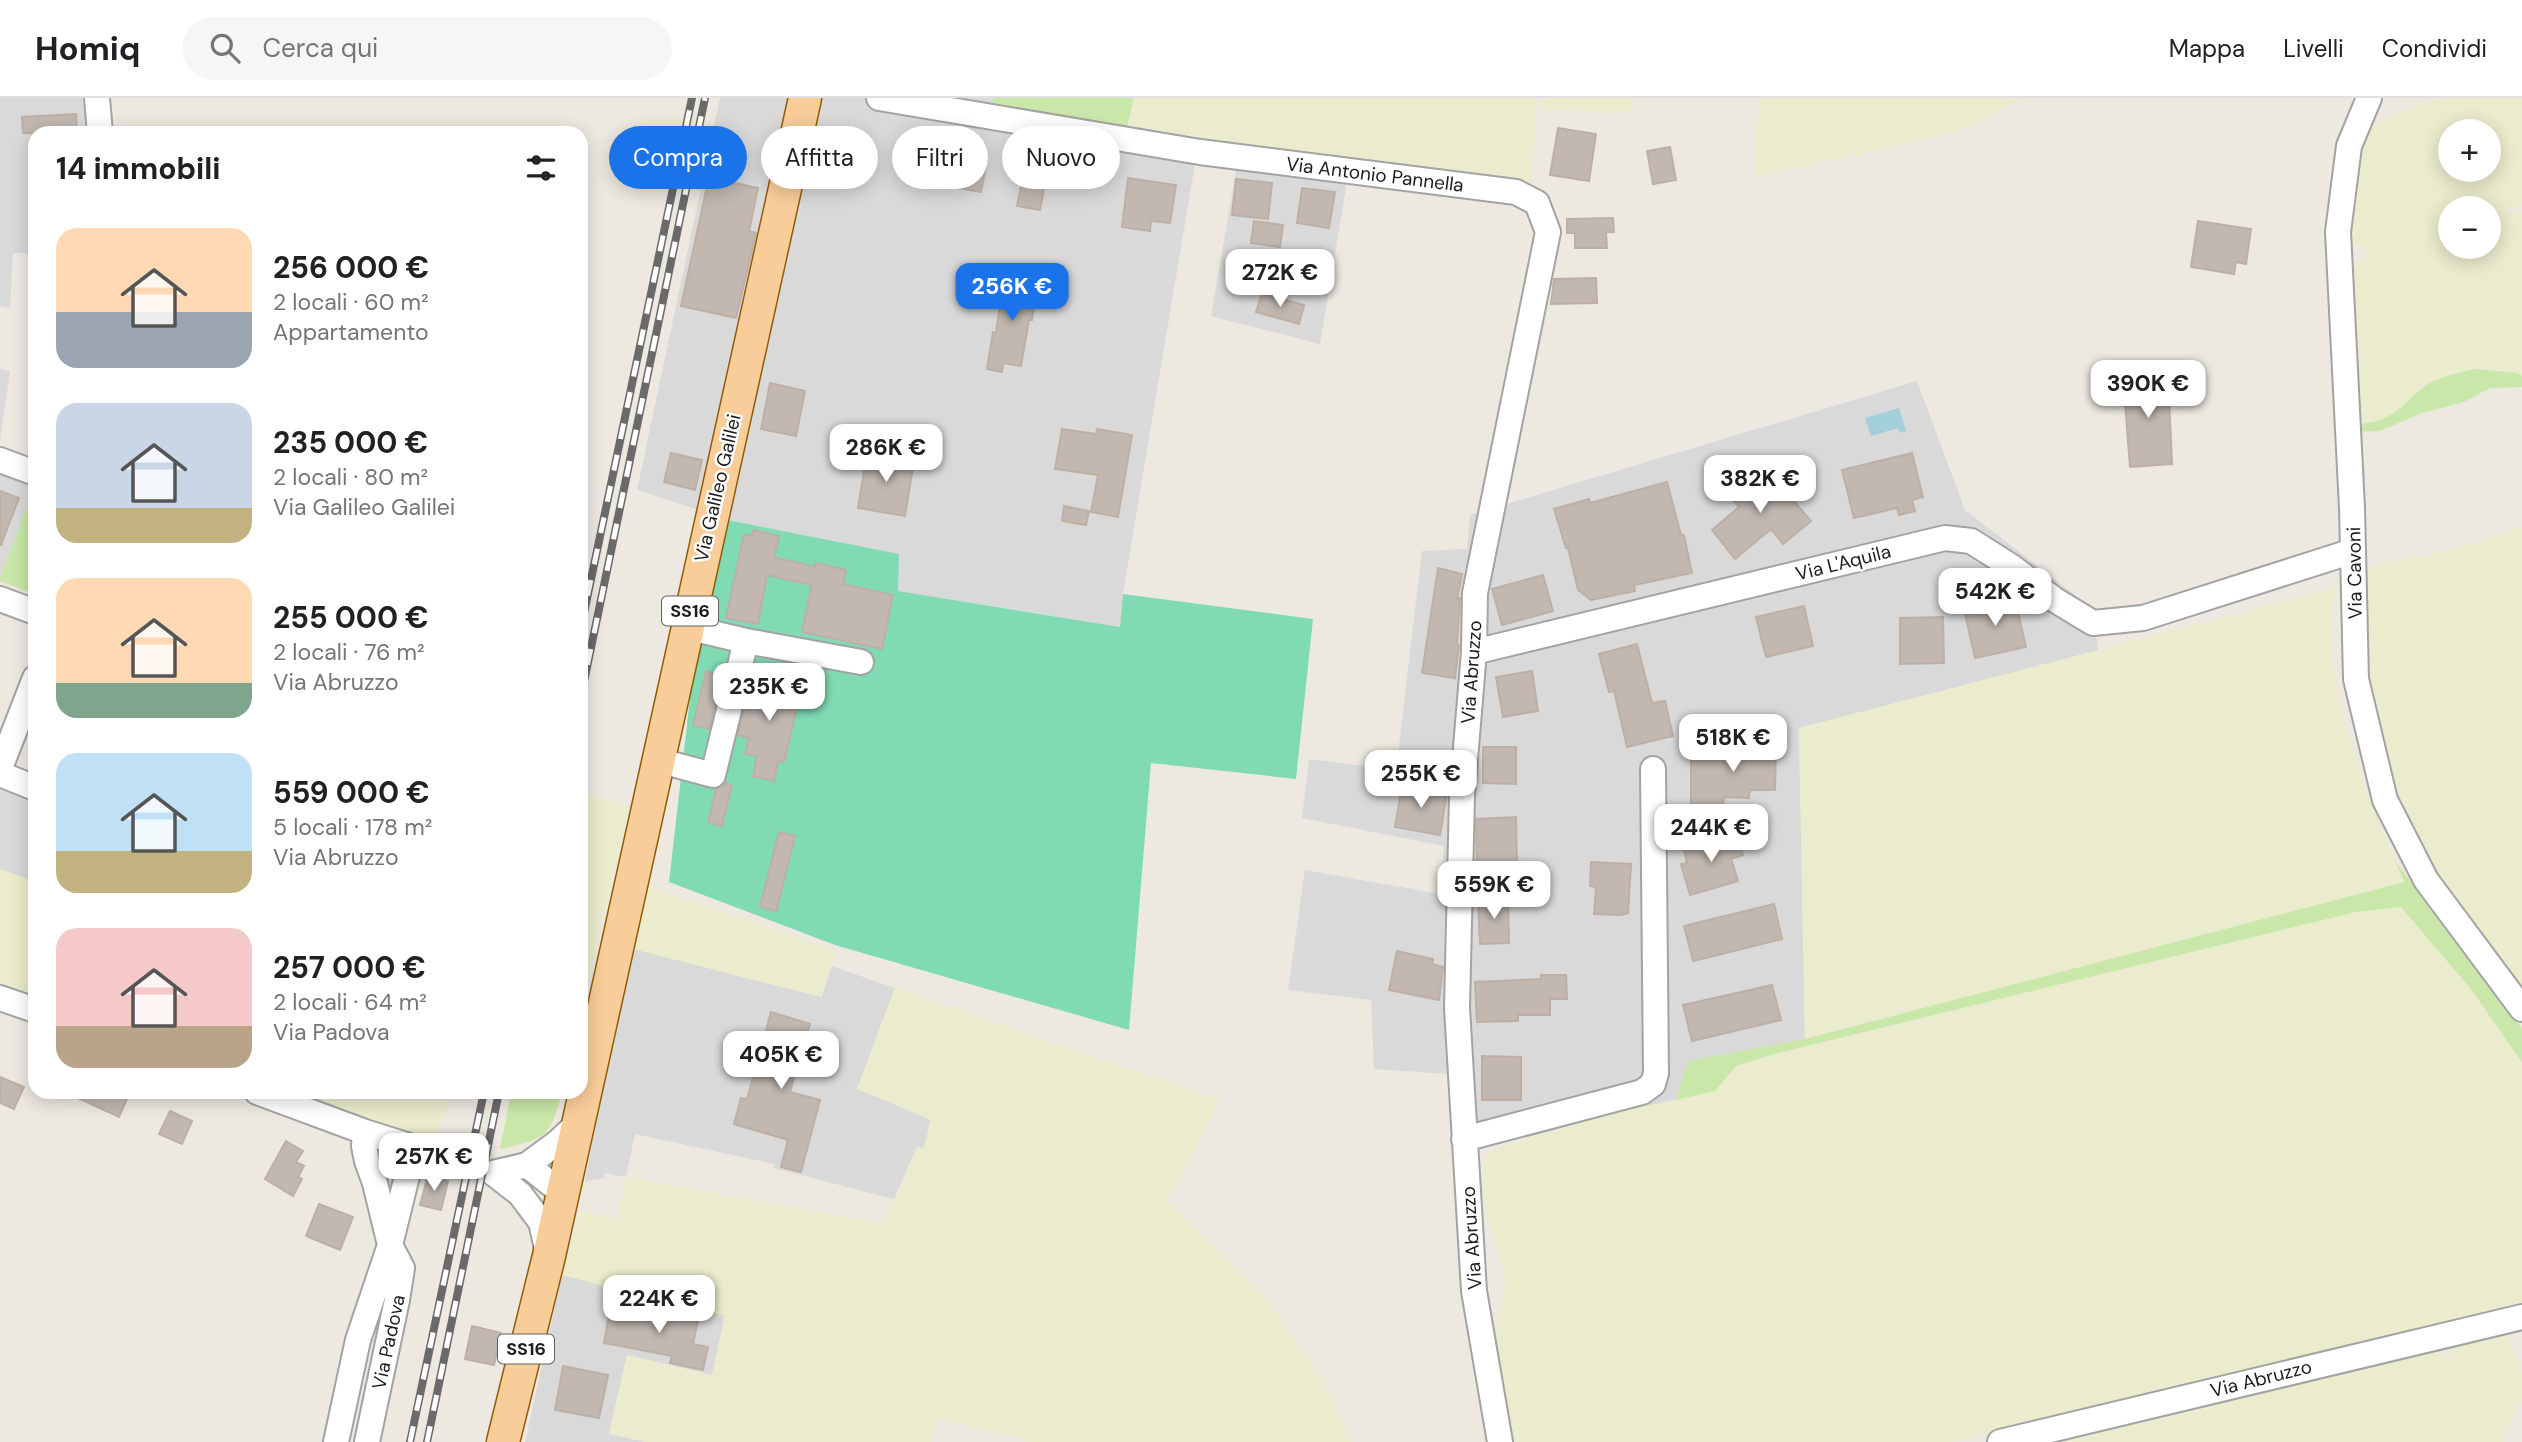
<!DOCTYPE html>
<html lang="it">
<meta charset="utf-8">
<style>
body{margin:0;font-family:"DM Sans",sans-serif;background:#f6f6f6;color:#202124;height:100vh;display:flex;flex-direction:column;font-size:26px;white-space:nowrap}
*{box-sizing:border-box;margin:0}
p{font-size:23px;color:#757577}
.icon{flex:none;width:38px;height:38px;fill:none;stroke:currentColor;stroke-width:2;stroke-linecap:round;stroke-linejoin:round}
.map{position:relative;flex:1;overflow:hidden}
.panel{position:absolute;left:28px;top:28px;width:560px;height:973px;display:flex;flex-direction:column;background:#fff;border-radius:21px;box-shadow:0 4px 18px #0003}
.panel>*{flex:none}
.hud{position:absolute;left:609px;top:28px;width:665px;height:63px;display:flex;gap:14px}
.tools{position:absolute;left:2438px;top:21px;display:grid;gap:14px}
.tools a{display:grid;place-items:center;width:63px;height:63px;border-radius:50%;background:#fff;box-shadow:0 4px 18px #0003;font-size:35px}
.price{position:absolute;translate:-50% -60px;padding:0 16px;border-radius:14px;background:#fff;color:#222;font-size:23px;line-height:46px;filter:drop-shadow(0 2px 4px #0008)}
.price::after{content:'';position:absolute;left:50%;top:42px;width:21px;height:16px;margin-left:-10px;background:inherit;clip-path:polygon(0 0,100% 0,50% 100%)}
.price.current{background:#1a73e8;color:#fff}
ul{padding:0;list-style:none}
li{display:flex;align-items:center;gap:21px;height:175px;padding:0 28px}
li span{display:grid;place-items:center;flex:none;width:196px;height:140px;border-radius:21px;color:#555}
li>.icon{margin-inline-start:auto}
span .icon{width:84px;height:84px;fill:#fffc;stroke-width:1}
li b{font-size:30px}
h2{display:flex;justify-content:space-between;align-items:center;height:84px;padding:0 28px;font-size:30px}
.tag{padding:0 24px;border-radius:32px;background:#fff;box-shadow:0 4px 18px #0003;font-size:24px;line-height:63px}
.tag.current{background:#1a73e8;color:#fff}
header{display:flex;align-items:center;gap:42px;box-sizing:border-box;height:98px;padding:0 35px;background:#fff;border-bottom:2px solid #e0e0e0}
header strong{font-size:33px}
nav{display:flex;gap:38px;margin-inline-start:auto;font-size:24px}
.search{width:490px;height:63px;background:#f6f6f6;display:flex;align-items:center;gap:18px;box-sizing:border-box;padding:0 24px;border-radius:38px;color:#757577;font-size:26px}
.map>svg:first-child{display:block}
</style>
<header>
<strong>Homiq</strong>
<div class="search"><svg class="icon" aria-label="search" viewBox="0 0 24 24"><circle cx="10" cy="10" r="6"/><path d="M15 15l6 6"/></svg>Cerca qui</div>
<nav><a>Mappa</a><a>Livelli</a><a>Condividi</a></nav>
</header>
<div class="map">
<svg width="2522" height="1344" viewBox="0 0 2522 1344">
<rect width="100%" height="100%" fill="#ede9e1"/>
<path fill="#dad9d9" d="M 0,0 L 90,0 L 94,35 L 35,35 L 35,155 L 13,155 L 10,210 L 0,208 Z
M 720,0 L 994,0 L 992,7 L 1347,83 L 1320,246 L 1211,218 L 1236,73 L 1195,66 L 1123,496 L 1120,529 L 898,493 L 732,423 L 637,392 Z
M 0,271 L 10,273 L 0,343 Z
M 1917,283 L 1965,412 L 2093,511 L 2098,553 L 1799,630 L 1805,941 L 1688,963 L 1676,1002 L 1452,1049 L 1448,976 L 1374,971 L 1371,902 L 1288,892 L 1305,772 L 1440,796 L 1444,748 L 1302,720 L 1309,661 L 1396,672 L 1422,453 L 1467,451 L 1470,417 Z
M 0,368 L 35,382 L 35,387 L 0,480 Z
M 2,687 L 35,699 L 35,784 L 0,771 L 0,693 Z
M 630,850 L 821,899 L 831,868 L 895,890 L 857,991 L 931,1021 L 924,1051 L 917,1049 L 894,1101 L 773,1070 L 774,1066 L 635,1036 L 626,1079 L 605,1075 L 604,1080 L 585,1083 Z
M 562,1177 L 725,1217 L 712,1277 L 627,1257 L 609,1336 L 646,1344 L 525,1344 Z"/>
<path fill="#ebeccd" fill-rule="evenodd" d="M 1134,0 L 1538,0 L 1531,84 L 1126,33 Z
M 1545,0 L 1632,0 L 1632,14 L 1615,15 L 1542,11 Z
M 1759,0 L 2021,0 L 1983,22 L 1942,38 L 1755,79 Z
M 2441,0 L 2522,0 L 2522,107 L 2505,114 L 2522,114 L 2522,278 L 2517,275 L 2476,271 L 2462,274 L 2426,287 L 2400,310 L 2384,321 L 2359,325 L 2342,164 L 2355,165 L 2370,160 L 2364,150 L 2356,147 L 2347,140 L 2358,34 L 2408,11 ZM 2450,33 L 2488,33 L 2488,72 L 2450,72 ZM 2450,110 L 2488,110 L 2488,149 L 2450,149 Z
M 2522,429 L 2522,901 L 2431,778 L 2390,698 L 2364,598 L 2363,470 L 2466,448 Z
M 2336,490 L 2331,518 L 2333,566 L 2344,626 L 2367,695 L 2404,784 L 1805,941 L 1799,630 Z
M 581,695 L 630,708 L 581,912 Z
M 0,771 L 35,784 L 35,897 L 0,884 Z
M 644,787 L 836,853 L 822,899 L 630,850 Z
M 2402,809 L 2470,890 L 2522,964 L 2522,1206 L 1954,1344 L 1512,1344 L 1494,1231 L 1506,1185 L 1482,1095 L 1482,1069 L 1486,1059 L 1496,1050 L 1603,1017 L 1715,993 L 1736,968 L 1774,956 L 2356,814 Z
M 895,890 L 1219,1002 L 1167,1103 L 1270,1205 L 1322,1282 L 1352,1344 L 1025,1344 L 1025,1341 L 936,1320 L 931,1344 L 646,1344 L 609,1336 L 627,1257 L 712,1277 L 725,1218 L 562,1177 L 580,1113 L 618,1121 L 626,1079 L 884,1126 L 918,1049 L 924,1050 L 931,1022 L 857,991 Z
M 296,994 L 450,994 L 437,1044 L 390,1029 Z
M 2503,1224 L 2522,1277 L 2522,1301 L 2503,1344 L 2019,1344 L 2437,1239 L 2442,1260 L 2452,1258 L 2445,1237 Z"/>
<path fill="#c9e7a8" d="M 994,0 L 1134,0 L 1126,33 L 992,8 Z
M 2476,271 L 2517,275 L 2522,278 L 2522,289 L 2490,290 L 2464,304 L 2422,315 L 2380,333 L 2351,334 C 2363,321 2370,327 2385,320 C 2400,313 2411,299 2424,289 C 2437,279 2460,274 2476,271 Z
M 35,387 L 35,475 L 28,494 L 0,483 L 0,480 Z
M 2396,764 L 2522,930 L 2522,964 L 2470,890 L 2401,809 L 2356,814 L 1774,956 L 1736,968 L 1715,993 L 1676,1002 L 1688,963 L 1805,941 L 2404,784 Z
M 511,994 L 562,994 C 551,1040 544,1041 500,1051 Z"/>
<path fill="#80dbb5" d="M 711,416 L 732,423 L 899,456 L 898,493 L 1120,529 L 1123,496 L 1313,521 L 1296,681 L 1151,665 L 1129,932 L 835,847 L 669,784 Z"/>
<path fill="#a2d0da" d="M 1899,310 L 1906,333 L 1900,335 L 1898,330 L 1871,338 L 1865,320 Z"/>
<path fill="#c2b8b1" stroke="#beafa4" stroke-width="2" d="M 76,16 L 77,35 L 23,35 L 22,19 Z
M 1558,30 L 1596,36 L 1589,83 L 1550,77 Z
M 1030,44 L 1052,49 L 1040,112 L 1017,108 Z
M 1670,49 L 1676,82 L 1653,86 L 1647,53 Z
M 948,55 L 987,62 L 981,94 L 942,87 Z
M 709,79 L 758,90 L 749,133 L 756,135 L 736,220 L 681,208 Z
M 1128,80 L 1176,87 L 1170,125 L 1151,123 L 1150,133 L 1122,129 Z
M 1236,81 L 1272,85 L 1268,121 L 1232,117 Z
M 1302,90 L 1335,94 L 1329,130 L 1297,125 Z
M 1613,120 L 1614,134 L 1606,134 L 1607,150 L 1575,150 L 1575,135 L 1567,135 L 1567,121 Z
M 1254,123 L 1283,127 L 1280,149 L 1251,145 Z
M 2198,123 L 2251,131 L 2246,166 L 2236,164 L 2234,176 L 2191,169 Z
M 1004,179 L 1038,184 L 1032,222 L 1029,222 L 1021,268 L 1003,265 L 1002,274 L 987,271 L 993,234 L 996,235 Z
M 1596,180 L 1597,205 L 1551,206 L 1554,181 Z
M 1262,196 L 1304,207 L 1299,226 L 1256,214 Z
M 2168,276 L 2172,366 L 2130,369 L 2123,278 Z
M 770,285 L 805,293 L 796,338 L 761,331 Z
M 1062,331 L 1096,336 L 1097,331 L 1132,337 L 1118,419 L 1091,414 L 1098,377 L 1055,371 Z
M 671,355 L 702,362 L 695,392 L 664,384 Z
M 867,355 L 914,363 L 905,418 L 858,410 Z
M 1912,355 L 1923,399 L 1912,402 L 1915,413 L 1899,417 L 1897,410 L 1854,420 L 1842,372 Z
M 1765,369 L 1811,423 L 1783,446 L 1771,431 L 1735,461 L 1712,432 L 1739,409 L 1730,398 Z
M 1667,384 L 1681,437 L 1684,437 L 1692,475 L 1634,487 L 1635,493 L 1591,502 L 1578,492 L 1568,450 L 1566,450 L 1554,411 L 1589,401 L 1590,405 Z
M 0,393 L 19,400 L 1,447 L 0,447 Z
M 1064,408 L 1089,413 L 1086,427 L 1062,423 Z
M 754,432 L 779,438 L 774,459 L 815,469 L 816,465 L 846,472 L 843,486 L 893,497 L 882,551 L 802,534 L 812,487 L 767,477 L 758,526 L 726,520 L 744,436 L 752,438 Z
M 1438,470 L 1462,476 L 1457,501 L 1460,500 L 1457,545 L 1459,547 L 1455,580 L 1422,575 Z
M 1543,477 L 1553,513 L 1502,527 L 1492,491 Z
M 2015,500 L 2026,549 L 1975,560 L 1964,511 Z
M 1804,508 L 1813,548 L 1766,559 L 1756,519 Z
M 1943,519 L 1944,565 L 1900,566 L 1900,520 Z
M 1637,546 L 1652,605 L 1665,603 L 1673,638 L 1627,649 L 1614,593 L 1609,594 L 1599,556 Z
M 706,573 L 722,578 L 709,631 L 693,627 Z
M 1532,573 L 1538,613 L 1503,619 L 1496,579 Z
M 763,577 L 802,586 L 784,664 L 778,663 L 774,683 L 753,678 L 757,658 L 745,656 L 749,640 L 738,637 L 750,587 L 760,590 Z
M 1749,643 L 1776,643 L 1775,692 L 1750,692 L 1749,700 L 1724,699 L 1723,709 L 1691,709 L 1691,659 L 1720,659 L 1720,651 L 1749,652 Z
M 1483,649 L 1516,649 L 1516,686 L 1483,685 Z
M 725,685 L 732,687 L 722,728 L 708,724 L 716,691 Z
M 1402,688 L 1447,695 L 1440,737 L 1395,729 Z
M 1516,719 L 1517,768 L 1477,769 L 1476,721 Z
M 779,734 L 795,738 L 776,813 L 760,809 Z
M 1737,736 L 1743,757 L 1731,761 L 1738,783 L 1690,797 L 1681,766 L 1687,765 L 1684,751 Z
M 1591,764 L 1631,766 L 1628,815 L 1621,817 L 1594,816 L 1596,789 L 1590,788 Z
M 1478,801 L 1508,801 L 1509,845 L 1480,846 Z
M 1774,806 L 1782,841 L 1693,863 L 1684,828 Z
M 1397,853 L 1433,861 L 1432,866 L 1443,869 L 1439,902 L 1389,892 Z
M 1541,877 L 1566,877 L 1567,901 L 1550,901 L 1550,917 L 1518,917 L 1518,923 L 1477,924 L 1475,884 L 1541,881 Z
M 1772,887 L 1781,922 L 1692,943 L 1683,907 Z
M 771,914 L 810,926 L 790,994 L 820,1002 L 801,1074 L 781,1069 L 788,1042 L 734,1026 L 741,1000 L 747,1001 Z
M 1482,958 L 1521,959 L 1521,1002 L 1482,1002 Z
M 0,979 L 24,989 L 14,1011 L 0,1005 Z
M 65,994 L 130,994 L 119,1019 Z
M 170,1013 L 192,1023 L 182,1046 L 159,1036 Z
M 286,1043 L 303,1053 L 296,1064 L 304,1068 L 298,1079 L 302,1081 L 293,1098 L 265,1081 Z
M 428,1078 L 448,1083 L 441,1112 L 420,1107 Z
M 319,1106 L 353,1119 L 340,1152 L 306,1138 Z
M 677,1207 L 700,1211 L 693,1246 L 708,1249 L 703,1272 L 670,1265 L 672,1258 L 604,1245 L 610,1211 L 674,1224 Z
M 472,1228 L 501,1235 L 494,1267 L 465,1261 Z
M 563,1268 L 608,1277 L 599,1320 L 555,1312 Z"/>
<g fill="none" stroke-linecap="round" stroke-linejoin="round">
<path stroke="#c3c0ba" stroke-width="24" stroke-dasharray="24 12" stroke-linecap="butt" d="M 461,1064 L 493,1075"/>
<defs>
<path id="minor" d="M 97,0 L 100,35
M 879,0 L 1200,54 L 1516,94 L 1537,105 L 1548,134 L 1475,495 L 1474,554 L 1462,697 L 1457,910 L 1474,1193 L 1500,1344
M 2369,0 L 2349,48 L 2338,134 L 2352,410 L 2356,581 L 2385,702 L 2426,782 L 2522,911
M 0,362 L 35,375
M 0,501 L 35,514
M 746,543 L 861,564
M 1474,554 L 1945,440 L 1971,443 L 2012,469 L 2055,502 L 2093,525 L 2143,520 L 2353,453
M 657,662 L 713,677 L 746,543 L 686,529
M 0,670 L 35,580
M 0,676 L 35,690
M 0,900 L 35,912
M 257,994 L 365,1034 L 461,1064
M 365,1034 L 364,1048 L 367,1063 L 375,1085 L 390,1147 L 402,1170 L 397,1202 L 367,1344
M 1464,1041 L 1642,994 L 1653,986 L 1656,975 L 1653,671
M 527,1067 L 561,1094
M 493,1075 L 520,1096 L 541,1124 L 548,1155
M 493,1075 L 527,1067 L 558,1044 L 577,1026
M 336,1344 L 358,1242 L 390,1147 L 414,1050
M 2000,1344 L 2522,1219"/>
<path id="major" d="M 503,1344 L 549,1158 L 805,0"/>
</defs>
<use href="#minor" stroke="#a3a3a3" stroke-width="28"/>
<use href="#major" stroke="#905c03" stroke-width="35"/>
<use href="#minor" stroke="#fff" stroke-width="24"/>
<use href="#major" stroke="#f9cd9a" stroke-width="32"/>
<defs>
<path id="rail" d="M 581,529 L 692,0
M 581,598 L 705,0
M 410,1344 L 484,994
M 427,1344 L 499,994"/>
</defs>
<use href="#rail" stroke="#6a6a6a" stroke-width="8"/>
<use href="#rail" stroke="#fff" stroke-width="5" stroke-dasharray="16" stroke-linecap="butt"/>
</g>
<g text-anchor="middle" stroke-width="5" stroke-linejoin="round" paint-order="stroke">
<g fill="#fff" stroke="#606060" stroke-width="2">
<rect x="662" y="498.5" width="56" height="29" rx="5"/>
<rect x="498" y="1236.5" width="56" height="29" rx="5"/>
</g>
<g font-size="18" font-weight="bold" fill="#1c1c1c">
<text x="690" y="519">SS16</text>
<text x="526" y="1257">SS16</text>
</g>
<g font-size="19" fill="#1c1c1c" stroke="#fff">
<text transform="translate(1375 76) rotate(7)" y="7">Via Antonio Pannella</text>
<text transform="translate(717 390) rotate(-77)" y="7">Via Galileo Galilei</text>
<text transform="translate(1843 464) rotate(-14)" y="7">Via L'Aquila</text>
<text transform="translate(2354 475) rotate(-91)" y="7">Via Cavoni</text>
<text transform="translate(1471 574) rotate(-86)" y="7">Via Abruzzo</text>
<text transform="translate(1471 1140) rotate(-94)" y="7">Via Abruzzo</text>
<text transform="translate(388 1244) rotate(-78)" y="7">Via Padova</text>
<text transform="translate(2261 1280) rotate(-14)" y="7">Via Abruzzo</text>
</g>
</g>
</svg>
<div class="tools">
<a>+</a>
<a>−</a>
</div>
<b class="price" style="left:1280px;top:211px">272K €</b>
<b class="price current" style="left:1012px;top:225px">256K €</b>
<b class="price" style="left:2148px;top:322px">390K €</b>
<b class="price" style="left:886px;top:386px">286K €</b>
<b class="price" style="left:1760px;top:417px">382K €</b>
<b class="price" style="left:1995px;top:530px">542K €</b>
<b class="price" style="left:769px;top:625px">235K €</b>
<b class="price" style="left:1733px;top:676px">518K €</b>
<b class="price" style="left:1421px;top:712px">255K €</b>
<b class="price" style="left:1711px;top:766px">244K €</b>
<b class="price" style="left:1494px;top:823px">559K €</b>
<b class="price" style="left:781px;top:993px">405K €</b>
<b class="price" style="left:434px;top:1095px">257K €</b>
<b class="price" style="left:659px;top:1237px">224K €</b>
<div class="hud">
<a class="tag current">Compra</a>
<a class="tag">Affitta</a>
<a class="tag">Filtri</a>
<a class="tag">Nuovo</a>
</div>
<section class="panel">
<h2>14 immobili<svg class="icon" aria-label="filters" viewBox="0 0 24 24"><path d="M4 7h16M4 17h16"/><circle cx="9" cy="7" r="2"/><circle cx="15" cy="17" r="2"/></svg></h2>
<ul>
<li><span style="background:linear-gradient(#ffd9b3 60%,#9aa5b1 0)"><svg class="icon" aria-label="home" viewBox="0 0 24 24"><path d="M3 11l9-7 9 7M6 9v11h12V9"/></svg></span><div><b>256 000 €</b><p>2 locali · 60 m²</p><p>Appartamento</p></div></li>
<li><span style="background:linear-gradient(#c9d6e8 75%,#c2b280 0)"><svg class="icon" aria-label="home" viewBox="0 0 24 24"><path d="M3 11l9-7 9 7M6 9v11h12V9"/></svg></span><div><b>235 000 €</b><p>2 locali · 80 m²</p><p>Via Galileo Galilei</p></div></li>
<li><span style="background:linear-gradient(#ffd9b3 75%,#7fa58c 0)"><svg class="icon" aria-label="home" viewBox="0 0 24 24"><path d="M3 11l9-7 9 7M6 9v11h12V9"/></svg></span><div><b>255 000 €</b><p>2 locali · 76 m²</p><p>Via Abruzzo</p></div></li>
<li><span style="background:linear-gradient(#bfe0f5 70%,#c2b280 0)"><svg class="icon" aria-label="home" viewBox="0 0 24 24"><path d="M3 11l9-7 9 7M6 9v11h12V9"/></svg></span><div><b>559 000 €</b><p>5 locali · 178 m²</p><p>Via Abruzzo</p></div></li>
<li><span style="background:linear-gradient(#f6c9c9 70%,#b9a48a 0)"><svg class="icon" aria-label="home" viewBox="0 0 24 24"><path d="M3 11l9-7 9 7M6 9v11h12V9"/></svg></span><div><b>257 000 €</b><p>2 locali · 64 m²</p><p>Via Padova</p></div></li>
</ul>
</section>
</div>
